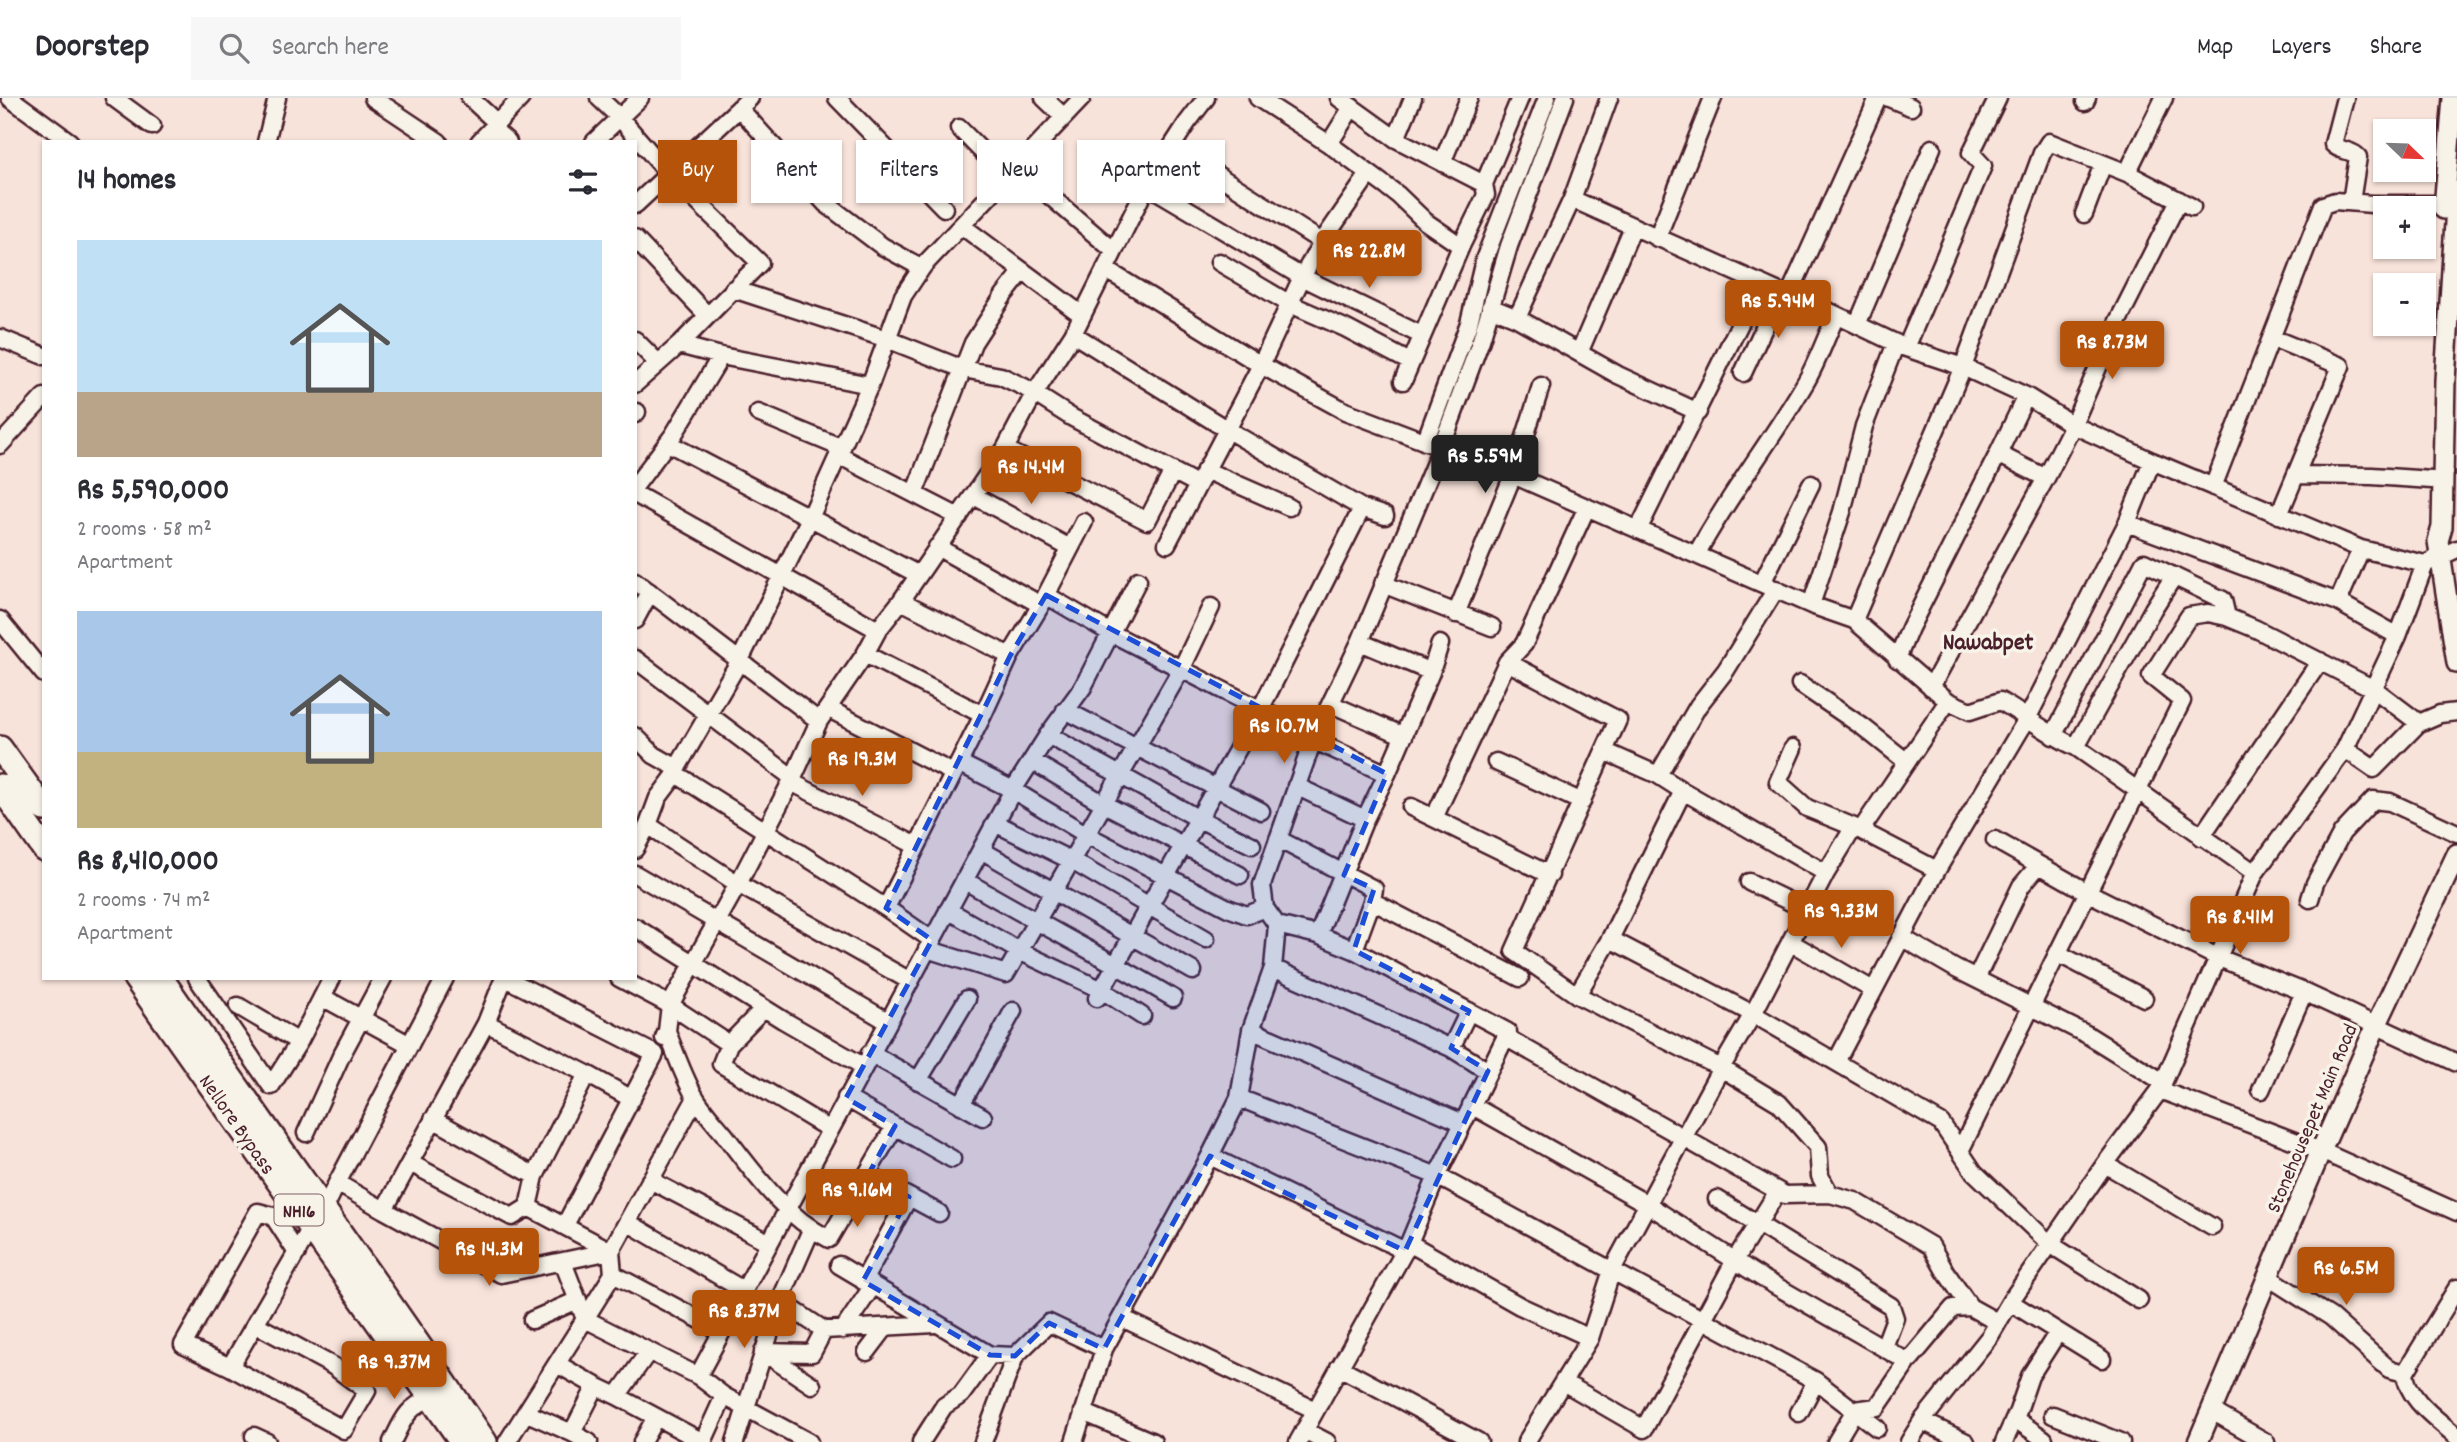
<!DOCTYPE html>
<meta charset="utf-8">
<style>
body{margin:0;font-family:Dekko,sans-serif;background:#f7f7f7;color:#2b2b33;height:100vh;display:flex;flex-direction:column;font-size:26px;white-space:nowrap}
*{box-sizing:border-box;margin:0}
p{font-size:23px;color:#7c7c81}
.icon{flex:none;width:38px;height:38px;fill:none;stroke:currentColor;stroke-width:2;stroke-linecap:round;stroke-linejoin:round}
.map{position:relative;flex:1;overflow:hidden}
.panel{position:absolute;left:42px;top:42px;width:595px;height:840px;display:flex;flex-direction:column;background:#fff;border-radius:0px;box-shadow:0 2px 5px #0004}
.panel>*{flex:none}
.top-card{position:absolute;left:658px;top:42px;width:665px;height:63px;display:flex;gap:14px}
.needle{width:46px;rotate:113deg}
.tools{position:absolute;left:2373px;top:21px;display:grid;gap:14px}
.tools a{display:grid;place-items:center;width:63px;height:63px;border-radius:0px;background:#fff;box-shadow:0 2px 5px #0004;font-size:35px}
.price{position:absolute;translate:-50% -60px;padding:0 16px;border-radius:7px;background:#b45309;color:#fff;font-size:23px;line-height:46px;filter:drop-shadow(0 2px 4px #0008)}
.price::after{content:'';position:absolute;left:50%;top:42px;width:21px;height:16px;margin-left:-10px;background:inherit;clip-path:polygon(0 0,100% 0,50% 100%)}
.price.current{background:#222;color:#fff}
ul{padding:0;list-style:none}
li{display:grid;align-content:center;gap:14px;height:371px;padding:0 35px}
li span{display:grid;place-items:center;height:217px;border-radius:0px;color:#555}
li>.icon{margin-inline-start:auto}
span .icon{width:126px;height:126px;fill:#fffc;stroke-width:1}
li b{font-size:30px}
h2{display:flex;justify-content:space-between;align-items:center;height:84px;padding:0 35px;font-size:30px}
.tag{padding:0 24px;border-radius:0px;background:#fff;box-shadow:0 2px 5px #0004;font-size:24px;line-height:63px}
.tag.current{background:#b45309;color:#fff}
header{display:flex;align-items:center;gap:42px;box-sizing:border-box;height:98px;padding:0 35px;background:#fff;border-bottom:2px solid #e1e1e2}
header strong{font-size:33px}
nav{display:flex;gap:38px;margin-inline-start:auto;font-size:24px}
.search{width:490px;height:63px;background:#f7f7f7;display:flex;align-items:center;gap:18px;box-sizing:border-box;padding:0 24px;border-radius:0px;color:#7c7c81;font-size:26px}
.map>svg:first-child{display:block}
</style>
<header>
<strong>Doorstep</strong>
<div class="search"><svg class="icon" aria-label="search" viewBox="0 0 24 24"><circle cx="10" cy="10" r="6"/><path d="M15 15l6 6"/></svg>Search here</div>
<nav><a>Map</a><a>Layers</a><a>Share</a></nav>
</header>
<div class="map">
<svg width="2457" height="1344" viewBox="0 0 2457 1344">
<rect width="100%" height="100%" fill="#f8e3da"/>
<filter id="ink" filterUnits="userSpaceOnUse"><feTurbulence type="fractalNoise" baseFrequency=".0143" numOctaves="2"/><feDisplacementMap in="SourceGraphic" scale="14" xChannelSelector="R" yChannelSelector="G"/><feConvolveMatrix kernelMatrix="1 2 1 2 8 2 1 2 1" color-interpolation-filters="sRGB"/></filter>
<g filter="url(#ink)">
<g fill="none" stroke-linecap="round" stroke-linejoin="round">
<defs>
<path id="minor" d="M 10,0 L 70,44
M 114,0 L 152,28
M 373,0 L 439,44
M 470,0 L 497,25
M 599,0 L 619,19 L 668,75 L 760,165 L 679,247 L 635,286
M 837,0 L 944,110
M 1044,0 L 1064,19
M 1258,0 L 1329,46 L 1398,97 L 1426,124 L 1461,148
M 1339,0 L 1396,41 L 1484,86
M 1889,0 L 1911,9
M 2345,0 L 2333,46 C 2340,54 2351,51 2358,59 L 2351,104
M 2085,4 L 2087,0
M 739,10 L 825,105 L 882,148 L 922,170
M 492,30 L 508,44
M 959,30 L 1007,79
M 1396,41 L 1413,0
M 266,44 L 277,0
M 479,44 L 521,0
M 594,44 L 640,0
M 1329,46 L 1352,9
M 1172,48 L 1322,144
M 1442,65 L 1469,0
M 1016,69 L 1113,152
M 2127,75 L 2164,0
M 1147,87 L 1302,179 L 1421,237
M 1572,101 L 1786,197 L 1790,195 L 1878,0
M 635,107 L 750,0
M 2084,116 L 2103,66
M 962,128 L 1082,217
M 1657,140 L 1713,0
M 635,141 L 707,217
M 1219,164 L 1290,206 L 1345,230 L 1410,264
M 1105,171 L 1261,267 L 1345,313 L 1513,377 L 1811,507 L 1854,522 L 1948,603 L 1970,613 L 2000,603 C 2026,618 2049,637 2076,649 L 2255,775
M 733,191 L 887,241 L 963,271 L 1001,278 L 1024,289 L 1071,319 L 1197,386
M 1790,195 L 1906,250 L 1963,269 L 2026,298 L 2073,327 L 2152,363 L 2361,451 L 2425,466
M 1490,209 L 1517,220 L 1618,277 L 1698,314
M 1517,220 L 1572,101 L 1609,0
M 1857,227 L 1932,50
M 1073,236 L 1226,331 L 1362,410 L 1385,418
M 0,240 L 44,258
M 2272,240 L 2341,268 L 2279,417
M 635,242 L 658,265
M 679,247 L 721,258 L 870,287
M 1906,250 L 1983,68 L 1971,55 L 1998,0
M 1579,255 L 1633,129
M 1743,275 L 1780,195
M 1403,283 L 1461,148 L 1486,97 L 1484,86 L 1520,0
M 758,315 L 842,350
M 635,316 L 637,314
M 1425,344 L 1469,225 L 1484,162 L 1547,0
M 668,345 L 919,477
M 0,347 L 44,299
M 1005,351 L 1147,423 L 1173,373
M 1998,356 L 2026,298
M 838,357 L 959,419
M 1205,372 L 1289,409
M 2296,377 L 2372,378 L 2432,382
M 635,388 L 674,336 L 721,258
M 2213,389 L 2323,107 L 2335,103 L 2372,106 L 2454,106
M 635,396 L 878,532
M 914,396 L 973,245 L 1004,197 L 1023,173
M 974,398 L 1070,450
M 2127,425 L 2152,363
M 1638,432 L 1760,185
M 1167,446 L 1261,267 L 1302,179 L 1322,144 L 1369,76
M 937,449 L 1041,507
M 2361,451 L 2338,504 L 2398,538
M 1696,457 C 1728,398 1770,345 1804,287 C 1817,266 1825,241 1836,218
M 635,483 L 819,623
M 1762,485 L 1811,386
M 1383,486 L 1492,529
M 1046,497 L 1109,534 L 1314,639
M 901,503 L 1010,558
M 1811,507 L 1842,414 L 1864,328 L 1896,245
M 1456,516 L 1513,377 L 1541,288
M 0,522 L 44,576
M 635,522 L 650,494
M 1854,522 L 1963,269 L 2042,55 L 2049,44 L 2127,75 L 2192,109
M 1360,544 L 1431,574
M 865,556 L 983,617
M 635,561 L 793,680
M 1897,561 L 1910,530 L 1998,356 L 2046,380
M 1507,564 L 1618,622 L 1514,853 L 1577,897 L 1721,970 L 1779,1005 L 1818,1049 L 1820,1078 L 1830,1096
M 1800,586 L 1863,629 L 1907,664
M 1931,589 L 2046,380 L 2073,327 L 2118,223 L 2179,102
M 1331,606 L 1404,638
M 829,611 L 953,675
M 1065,612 L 1261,713
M 1048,637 L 1199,721 L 1252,747
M 635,638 L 654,657 L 677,670
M 2053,638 L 2144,464 L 2223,502 L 2227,519
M 1313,642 L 1387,676
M 2076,649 L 2153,511 L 2174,478
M 1793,650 L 1778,684 L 1807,710 L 1854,729 L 1937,772
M 2345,651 L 2374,671 L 2419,625 L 2440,616 L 2457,614
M 1604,653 L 1658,677 L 1683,693 L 1826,775
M 1032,663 L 1104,706 L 1240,777
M 1496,664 L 1582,704
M 959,665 L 1013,692 L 1087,737 L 1228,810 L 1247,817 L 1265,810
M 676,676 L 886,810 L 932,842
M 1658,677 L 1698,608 L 1726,572 L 1776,491
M 791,684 L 917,748
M 1296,688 L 1365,721
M 1411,709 L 1550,777
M 1434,720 L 1507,564 L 1524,546 L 1587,409
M 995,725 L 1072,763 L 1206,841
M 648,727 L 738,786 L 910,883
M 1861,732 L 1948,603
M 2201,739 L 2320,563
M 1278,741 L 1374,791 L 1372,803 L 1354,852
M 1995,742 L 2089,795 L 2219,860 L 2304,894 L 2457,965
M 635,751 L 648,727 L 658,700 L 676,676 L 677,670 L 740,562 L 810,420 L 870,287 L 903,198 L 923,168 L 1082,0
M 981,752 L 1193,873
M 635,776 L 887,923
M 964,782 C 1033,823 1105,859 1173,900
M 1749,784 L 1807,812
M 2310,801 L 2315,785 L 2342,735 L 2373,702 L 2390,704 L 2457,735
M 1372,803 L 1520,880
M 886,810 L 983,617 L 1010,558 L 1041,507 L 1084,424
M 948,812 L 1019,853 L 1102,892 L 1142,918
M 1277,827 L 1318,837 L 1354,852 L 1508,934 L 1437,1078 L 1409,1145 L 1298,1344
M 635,829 L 783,922 L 863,968
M 1318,837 L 1365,721 L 1387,676 L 1431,574 L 1440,546
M 1901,839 L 1956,871 L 2086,936 L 2163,984
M 1610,841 L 1753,916 L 1941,1025 L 1974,1074 L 2050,1146 L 2139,1202
M 1790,844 L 1873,892
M 927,851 L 1006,876 L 1182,570 L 1211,509
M 2059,856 L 2144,900
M 1273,870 L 1451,950 L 1488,973
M 197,880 L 271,988 L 299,944 L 332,880
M 445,880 L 337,1085 L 384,1112 L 486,925
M 504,880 L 486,925 L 587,976 L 535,1078 L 528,1109 L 611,1153 L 696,1000
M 505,880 L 655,956 L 565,1127
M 619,880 L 670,907 L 738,786 L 793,680 L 819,623 L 865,556 L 878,532 L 901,503 L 1005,351 L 1034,296 L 1073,236 L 1147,87 L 1187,25 L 1206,0
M 1976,881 L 2021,788 L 2039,767
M 1577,897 L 1610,841 L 1683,693
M 322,899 L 410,947
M 1097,900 L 1261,610 L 1362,410
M 238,908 L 299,944
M 1251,932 L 1463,1025
M 667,933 C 675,955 683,977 694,997 C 702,1011 714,1024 724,1036 C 754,1075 784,1118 829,1141 L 895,1028
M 1505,939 L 1785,1097 L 1830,1096 L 1855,1103 L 1931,1148 L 1945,1173 L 1970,1209 L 1997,1224
M 664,940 L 667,933 L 670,907 L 729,946 L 721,966 L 829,1031
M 729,946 L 764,910
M 1451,950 L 1469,913
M 870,955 L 983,1019
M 1836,964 L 1937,772 L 2028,619 L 2127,425 L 2338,504
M 587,976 L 632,1001
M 918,983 L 967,901
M 2160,992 L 2321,1053 L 2457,1114
M 2261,992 L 2304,894
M 846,1000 L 952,1061
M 1239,1000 L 1437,1078 L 1816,1283 L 1877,1330
M 961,1007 L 1013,913
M 1471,1007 L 1647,1106 L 1762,1180 L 1908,1264 L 1953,1210 L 1970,1209
M 433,1021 L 535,1078
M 306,1035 L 342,956 L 383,880
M 1960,1053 L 2182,603 L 2151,578 L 2189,518 L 2208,515 L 2227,519 L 2256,531 L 2374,591 L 2419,625
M 1210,1058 L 1405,1153
M 410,1065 L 512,1119 L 528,1109
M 2105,1066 L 2212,1129
M 868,1077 L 939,1115
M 650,1082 L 768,1144
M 1717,1101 L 1891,1208 L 1895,1220 L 1884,1249
M 384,1112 L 501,1176 L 611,1153 L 613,1176 L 721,1233
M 627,1124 L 743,1192
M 1409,1145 L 1520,1208 L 1590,1240
M 839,1167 L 990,1257 L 1015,1258
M 613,1176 L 585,1221 L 698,1278 L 1013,692 L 1048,637 L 1083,589 L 1138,482
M 2268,1179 L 2331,1219 L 2389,1271 L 2405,1275
M 863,1183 L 909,1099
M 2457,1190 L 2405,1275 C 2407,1302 2439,1322 2457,1339
M 780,1203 L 824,1232 L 935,1226
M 2010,1204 L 2102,1261
M 1122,1220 L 1315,1312
M 532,1222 L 578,1202
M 255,1226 L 333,1268 L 367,1293 L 344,1332 L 230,1269 L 183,1247 L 258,1114 L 273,1118 L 297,1155
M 843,1232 L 872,1189
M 867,1254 L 886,1229
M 557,1266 L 596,1288
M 230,1269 L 311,1130 L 324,1112 L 337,1085
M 1339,1269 L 1479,1344
M 698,1278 L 724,1298
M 1563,1284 L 1644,1331 L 1735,1162 L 1778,1093
M 812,1287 L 763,1254 L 812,1255 L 824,1232
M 617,1298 L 703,1344
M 2212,1313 L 2266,1344
M 1083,1314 L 1153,1344
M 527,1315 L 572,1335 L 596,1288 L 617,1298 L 649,1253
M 1799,1315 L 1816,1283
M 2053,1317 L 2121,1344
M 2015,1321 L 2044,1341
M 1922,1323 L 1966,1344
M 1304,1332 L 1327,1344
M 572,1335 L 589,1344
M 254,1338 L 267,1344
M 392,1344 C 403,1322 407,1309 431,1300
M 507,1344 L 585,1221 L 563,1164
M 642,1344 L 656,1319
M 703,1344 L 724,1298 L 809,1344
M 735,1344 L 780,1203 L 811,1132
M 921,1344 L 944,1308 L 961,1297 L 990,1257
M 983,1344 L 1015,1258 L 1049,1225 L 1104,1251
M 1074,1344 L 1104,1251 L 1210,1058 L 1239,1000 L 1251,932 L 1273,870 L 1277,827 L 1265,810 L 1262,787 L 1313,642 L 1360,544 L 1441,350 L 1481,242 L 1509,148 L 1565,0
M 1526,1344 L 1590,1240 L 1612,1172 L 1721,970 L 1753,916 L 1826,775 L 1854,729
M 1836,1344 L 1855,1312 L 1877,1309 L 1908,1264
M 1909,1344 L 1922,1323 L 1990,1238 L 2010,1204 L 2105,1066 L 2160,992 L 2255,775 L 2345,651 L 2398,538 L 2425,466 L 2457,451
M 2004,1344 L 2018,1313 L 2030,1278 L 2058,1234"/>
<path id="major" d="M 2457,93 L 2445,282 L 2442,429 L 2438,443 L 2457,565
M 2444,111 L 2453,0
M 2198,1344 L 2321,1053 L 2376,928 L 2457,756"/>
<path id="highway" d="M 0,650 L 44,711
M 0,688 L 44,751
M 135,880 L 462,1344
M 161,880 C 268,1035 380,1187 485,1344"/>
</defs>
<use href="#minor" stroke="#4a1f2b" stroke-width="21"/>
<use href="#major" stroke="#4a1f2b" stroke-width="24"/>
<use href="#highway" stroke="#4a1f2b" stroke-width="28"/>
<use href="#minor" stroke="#f7f3e8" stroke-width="16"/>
<use href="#major" stroke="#f7f3e8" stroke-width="19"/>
<use href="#highway" stroke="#f7f3e8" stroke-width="23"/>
</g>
</g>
<path fill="#1d4ed8" fill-opacity="0.2" stroke="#1d4ed8" stroke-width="5" stroke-dasharray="14 9" stroke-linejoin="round" d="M 1046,497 L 1387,676 L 1344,777 L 1374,791 L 1354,852 L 1469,913 L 1451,950 L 1488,973 L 1405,1153 L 1210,1058 L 1104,1251 L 1049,1225 L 1015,1258 L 990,1257 L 863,1183 L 909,1099 L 868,1077 L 895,1028 L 846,1000 L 932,842 L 886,810 L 1010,558 Z"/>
<g text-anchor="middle" stroke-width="7" stroke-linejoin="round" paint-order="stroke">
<rect fill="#f7f3e8" stroke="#7e5f64" stroke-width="2" x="274.5" y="1096.5" width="49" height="31" rx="5"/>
<g font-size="19" font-weight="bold" fill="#4a1f2b">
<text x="299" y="1119">NH16</text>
</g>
<g font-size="21" fill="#4a1f2b" stroke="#f7f3e8">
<text transform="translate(2311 1020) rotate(-67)" y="7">Stonehousepet Main Road</text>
<text transform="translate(238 1026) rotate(55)" y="7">Nellore Bypass</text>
</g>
<g font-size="24" font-weight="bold" fill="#4a1f2b" stroke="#f7f3e8">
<text x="1988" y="551">Nawabpet</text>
</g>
</g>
</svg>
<div class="tools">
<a><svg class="needle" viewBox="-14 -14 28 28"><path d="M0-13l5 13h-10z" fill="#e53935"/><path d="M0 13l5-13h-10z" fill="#7c7c81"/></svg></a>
<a>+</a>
<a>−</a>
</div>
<b class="price" style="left:1369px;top:192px">Rs 22.8M</b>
<b class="price" style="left:1778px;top:242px">Rs 5.94M</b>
<b class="price" style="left:2112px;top:283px">Rs 8.73M</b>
<b class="price current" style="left:1485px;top:397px">Rs 5.59M</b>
<b class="price" style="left:1031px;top:408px">Rs 14.4M</b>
<b class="price" style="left:1284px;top:667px">Rs 10.7M</b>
<b class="price" style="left:862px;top:700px">Rs 19.3M</b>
<b class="price" style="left:1841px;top:852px">Rs 9.33M</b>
<b class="price" style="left:2240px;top:858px">Rs 8.41M</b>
<b class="price" style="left:857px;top:1131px">Rs 9.16M</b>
<b class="price" style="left:489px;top:1190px">Rs 14.3M</b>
<b class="price" style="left:2346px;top:1209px">Rs 6.5M</b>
<b class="price" style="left:744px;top:1252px">Rs 8.37M</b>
<b class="price" style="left:394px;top:1303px">Rs 9.37M</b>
<div class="top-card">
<a class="tag current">Buy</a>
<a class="tag">Rent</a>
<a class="tag">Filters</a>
<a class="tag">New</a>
<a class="tag">Apartment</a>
</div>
<section class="panel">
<h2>14 homes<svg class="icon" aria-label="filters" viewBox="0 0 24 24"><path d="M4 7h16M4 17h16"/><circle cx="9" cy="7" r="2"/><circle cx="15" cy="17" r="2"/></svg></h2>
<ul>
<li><span style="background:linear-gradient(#bfe0f5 70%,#b9a48a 0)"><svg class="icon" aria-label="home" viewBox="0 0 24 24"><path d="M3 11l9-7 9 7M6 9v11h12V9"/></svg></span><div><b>Rs 5,590,000</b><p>2 rooms · 58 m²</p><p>Apartment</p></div></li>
<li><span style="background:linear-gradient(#a9c7e8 65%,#c2b280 0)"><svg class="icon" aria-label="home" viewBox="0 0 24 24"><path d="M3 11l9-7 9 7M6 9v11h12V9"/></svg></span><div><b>Rs 8,410,000</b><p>2 rooms · 74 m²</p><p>Apartment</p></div></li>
</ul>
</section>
</div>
